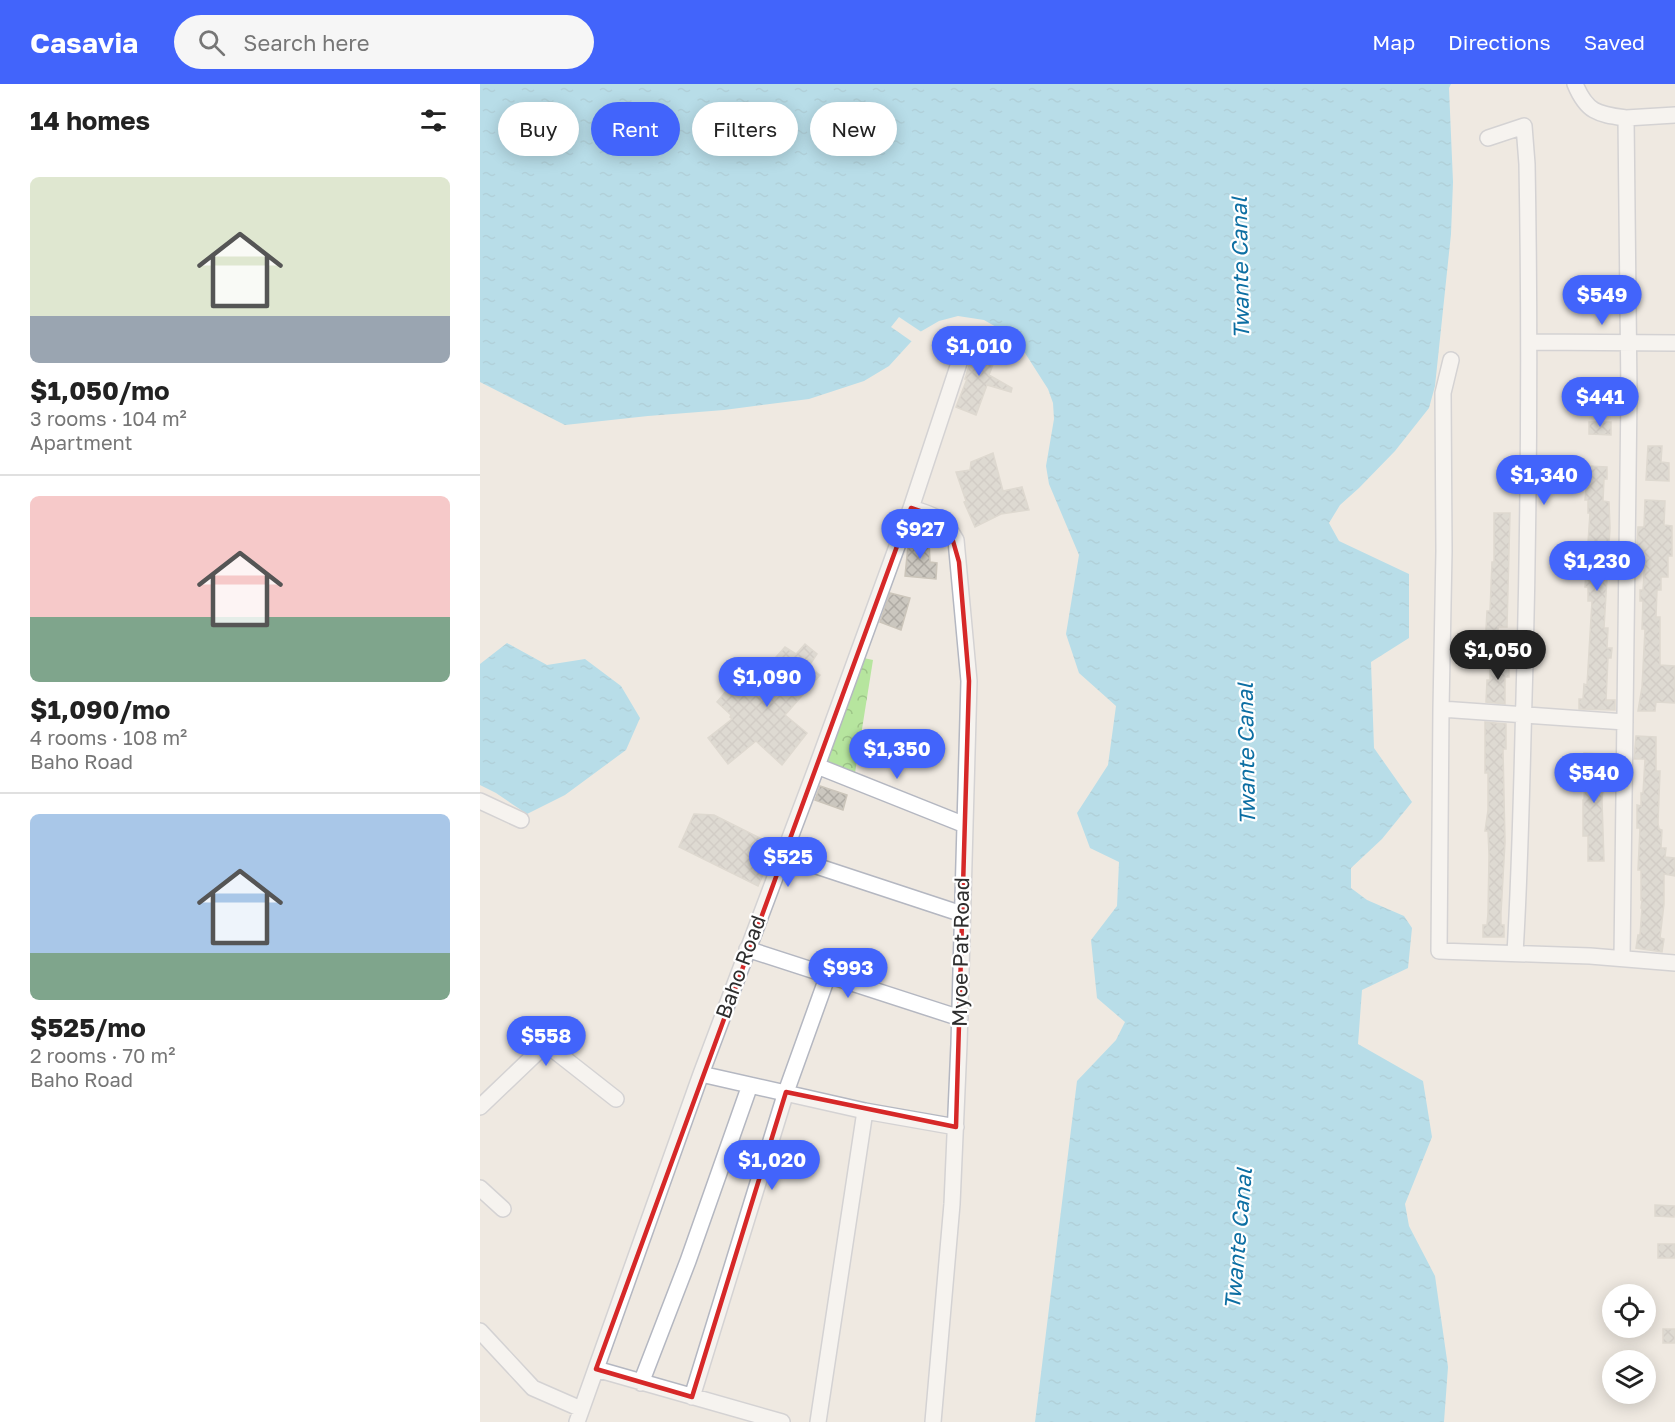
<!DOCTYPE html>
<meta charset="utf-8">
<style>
body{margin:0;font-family:"Golos Text",sans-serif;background:#f6f6f6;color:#222;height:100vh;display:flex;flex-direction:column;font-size:22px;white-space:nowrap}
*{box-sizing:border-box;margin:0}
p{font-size:20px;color:#767676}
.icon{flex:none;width:33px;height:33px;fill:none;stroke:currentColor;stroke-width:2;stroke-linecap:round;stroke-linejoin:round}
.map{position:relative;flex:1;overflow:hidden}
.drawer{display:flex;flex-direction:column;background:#fff;width:480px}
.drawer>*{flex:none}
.guide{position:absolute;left:18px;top:18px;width:570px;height:54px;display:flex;gap:12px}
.controls{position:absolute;left:1122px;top:1200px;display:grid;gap:12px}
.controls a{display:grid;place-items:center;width:54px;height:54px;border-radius:50%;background:#fff;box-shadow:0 3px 15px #0003;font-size:30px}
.price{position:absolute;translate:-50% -51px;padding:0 14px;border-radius:21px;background:#4264fb;color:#fff;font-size:20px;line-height:39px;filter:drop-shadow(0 2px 3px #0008)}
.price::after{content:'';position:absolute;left:50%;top:36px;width:18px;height:14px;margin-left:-9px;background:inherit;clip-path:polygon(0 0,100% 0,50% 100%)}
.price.current{background:#222;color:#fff}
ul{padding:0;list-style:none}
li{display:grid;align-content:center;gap:12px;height:318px;padding:0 30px}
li+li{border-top:2px solid #e0e0e0}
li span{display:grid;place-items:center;height:186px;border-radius:9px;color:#555}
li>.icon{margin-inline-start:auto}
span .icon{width:108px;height:108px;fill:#fffc;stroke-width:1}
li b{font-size:26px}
h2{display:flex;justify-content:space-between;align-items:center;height:72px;padding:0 30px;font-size:26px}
.tag{padding:0 21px;border-radius:27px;background:#fff;box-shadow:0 3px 15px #0003;font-size:21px;line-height:54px}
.tag.current{background:#4264fb;color:#fff}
header{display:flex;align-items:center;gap:36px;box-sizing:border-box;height:84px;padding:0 30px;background:#4264fb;color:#fff}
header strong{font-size:28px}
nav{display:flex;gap:33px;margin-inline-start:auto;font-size:21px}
.search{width:420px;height:54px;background:#f6f6f6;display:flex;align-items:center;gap:15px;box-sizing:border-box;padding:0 21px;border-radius:33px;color:#767676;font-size:22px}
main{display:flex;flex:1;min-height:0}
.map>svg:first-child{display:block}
</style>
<header>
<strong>Casavia</strong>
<div class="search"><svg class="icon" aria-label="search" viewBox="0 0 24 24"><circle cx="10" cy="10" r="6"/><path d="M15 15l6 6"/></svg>Search here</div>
<nav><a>Map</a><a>Directions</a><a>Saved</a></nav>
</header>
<main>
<section class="drawer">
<h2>14 homes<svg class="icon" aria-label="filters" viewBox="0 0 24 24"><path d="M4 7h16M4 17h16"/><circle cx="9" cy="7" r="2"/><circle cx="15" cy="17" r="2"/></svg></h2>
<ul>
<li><span style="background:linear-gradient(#dfe7d0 75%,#9aa5b1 0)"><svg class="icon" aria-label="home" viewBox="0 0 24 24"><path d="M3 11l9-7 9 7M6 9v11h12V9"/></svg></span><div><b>$1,050/mo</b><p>3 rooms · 104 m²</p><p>Apartment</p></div></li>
<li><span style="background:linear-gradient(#f6c9c9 65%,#7fa58c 0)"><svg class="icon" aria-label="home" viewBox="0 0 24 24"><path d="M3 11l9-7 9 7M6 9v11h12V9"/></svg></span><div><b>$1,090/mo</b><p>4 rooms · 108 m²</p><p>Baho Road</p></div></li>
<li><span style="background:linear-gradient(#a9c7e8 75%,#7fa58c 0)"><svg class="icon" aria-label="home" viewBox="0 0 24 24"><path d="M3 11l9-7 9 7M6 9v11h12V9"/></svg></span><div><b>$525/mo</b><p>2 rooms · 70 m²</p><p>Baho Road</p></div></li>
</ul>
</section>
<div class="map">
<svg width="1195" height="1338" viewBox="0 0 1195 1338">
<defs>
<pattern id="forest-crowns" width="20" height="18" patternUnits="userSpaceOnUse" patternTransform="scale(1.5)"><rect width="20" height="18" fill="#b6e59e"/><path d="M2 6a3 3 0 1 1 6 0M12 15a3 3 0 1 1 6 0" fill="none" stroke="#9dc588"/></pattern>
<pattern id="water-ripples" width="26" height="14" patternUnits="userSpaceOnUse" patternTransform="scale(1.5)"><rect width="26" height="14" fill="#75cff0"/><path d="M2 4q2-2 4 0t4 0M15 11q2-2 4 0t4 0" fill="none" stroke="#66b2ce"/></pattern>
<pattern id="building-cross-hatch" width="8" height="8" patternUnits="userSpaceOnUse" patternTransform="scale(1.5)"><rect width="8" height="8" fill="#cbc7bf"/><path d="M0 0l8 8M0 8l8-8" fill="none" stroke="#afaba4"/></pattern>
</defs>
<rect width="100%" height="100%" fill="#efe9e1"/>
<path fill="url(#forest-crowns)" d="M 379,573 L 393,576 L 375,689 L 342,678 Z"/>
<path fill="url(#water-ripples)" d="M 0,0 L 971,0 L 969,4 L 973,98 L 971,150 L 955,302 L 949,324 L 915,367 L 879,404 L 860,421 L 849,439 L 859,457 L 929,490 L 929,554 L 891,578 L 894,664 L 932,718 L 902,755 L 871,784 L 871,804 L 887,816 L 924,832 L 932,844 L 928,884 L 882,906 L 878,960 L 943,997 L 952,1053 L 925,1120 L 929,1142 L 955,1192 L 968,1283 L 964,1338 L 555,1338 L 597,997 L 636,956 L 645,938 L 617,914 L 611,856 L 637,822 L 639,778 L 610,764 L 597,729 L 628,681 L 636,622 L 599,589 L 586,550 L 599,471 L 569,400 L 566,382 L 574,335 L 573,319 L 568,305 L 545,269 L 525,248 L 504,236 L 478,232 L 459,237 L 440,248 L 409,282 L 384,297 L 329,315 L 244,326 L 168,332 L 85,341 L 0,298 Z
M 27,559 L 67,581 L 105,575 L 141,602 L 160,634 L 146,666 L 85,711 L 47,730 L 16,709 L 0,701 L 0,580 Z"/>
<path fill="#efe9e1" d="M 419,233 L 443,249 L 434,259 L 411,243 Z"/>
<path fill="url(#building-cross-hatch)" stroke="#cbc5ba" stroke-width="1.5" d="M 494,252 L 514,258 L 509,276 L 514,278 L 509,291 L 532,304 L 531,308 L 507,301 L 496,331 L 476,323 L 487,295 L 485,295 L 495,261 Z
M 1109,338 L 1131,338 L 1131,351 L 1109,350 Z
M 1168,362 L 1182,362 L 1181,378 L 1189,379 L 1189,397 L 1166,396 Z
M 513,369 L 523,407 L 542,403 L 549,426 L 521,430 L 495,443 L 484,418 L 486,417 L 476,388 L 490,386 L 491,378 Z
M 1108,382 L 1127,383 L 1127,395 L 1124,395 L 1123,417 L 1129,418 L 1130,444 L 1124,544 L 1128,544 L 1127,564 L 1132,564 L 1131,574 L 1128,574 L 1126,616 L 1135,616 L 1135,626 L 1099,625 L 1099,615 L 1103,615 L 1104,600 L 1107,601 L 1112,517 L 1108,517 L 1108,503 L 1105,503 L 1110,429 L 1108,429 L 1108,416 L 1105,416 Z
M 1165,416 L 1185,417 L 1184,441 L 1192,442 L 1192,472 L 1188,472 L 1188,493 L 1181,493 L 1181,506 L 1177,506 L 1176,533 L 1180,533 L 1180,581 L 1195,582 L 1195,619 L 1176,618 L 1175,627 L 1158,627 L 1162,603 L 1165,545 L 1162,545 L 1163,517 L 1160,517 L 1160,506 L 1163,506 L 1165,476 L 1157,476 L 1157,460 L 1158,443 L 1164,443 Z
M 1014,429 L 1030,429 L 1027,543 L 1018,543 L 1018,564 L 1005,564 L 1007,527 L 1010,527 L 1012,478 L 1014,478 Z
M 430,455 L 449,456 L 450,478 L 457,479 L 456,495 L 425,492 L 428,462 Z
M 410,509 L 430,514 L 421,546 L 400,538 Z
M 325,560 L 337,570 L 329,582 L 340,591 L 305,631 L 327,649 L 302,681 L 276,657 L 248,680 L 228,654 L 252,635 L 250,633 L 251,631 L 237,618 L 258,593 L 270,602 L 305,563 L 316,570 Z
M 1029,575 L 1029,593 L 1025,593 L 1025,620 L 1006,618 L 1007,596 L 1010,596 L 1010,576 Z
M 1005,638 L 1026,640 L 1026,665 L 1023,665 L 1025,758 L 1021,829 L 1021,841 L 1024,841 L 1024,853 L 1003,853 L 1003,841 L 1007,841 L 1008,829 L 1009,771 L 1008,747 L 1005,747 L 1008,726 L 1008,689 L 1005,689 Z
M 1156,652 L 1176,653 L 1176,687 L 1180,687 L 1178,739 L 1179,745 L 1182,746 L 1181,764 L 1186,764 L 1185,773 L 1195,774 L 1195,792 L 1184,790 L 1184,820 L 1180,854 L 1184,855 L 1182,868 L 1156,864 L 1158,851 L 1160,851 L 1162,824 L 1161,824 L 1162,816 L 1161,816 L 1161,786 L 1158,786 L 1160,744 L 1157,744 L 1157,721 L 1161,722 L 1161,709 L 1163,709 L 1165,675 L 1154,675 Z
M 1104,669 L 1126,670 L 1122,717 L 1124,777 L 1108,777 L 1108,752 L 1103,752 L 1103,716 L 1104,716 L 1105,695 L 1099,694 L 1100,684 L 1104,684 Z
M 340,702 L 367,711 L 363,726 L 335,716 Z
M 214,730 L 234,731 L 296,762 L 278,802 L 199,763 Z
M 1175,1121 L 1195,1122 L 1194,1133 L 1175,1132 Z
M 1178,1160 L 1195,1160 L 1195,1174 L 1178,1174 Z
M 1183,1245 L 1195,1245 L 1195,1259 L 1183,1259 Z"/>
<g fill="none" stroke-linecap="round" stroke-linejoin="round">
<defs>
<path id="street" d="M 1095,0 C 1107,29 1118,30 1146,34 L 1149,310 L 1142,874
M 1146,34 L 1195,31
M 1008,54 L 1044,42 L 1047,80 C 1050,246 1049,412 1045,579 C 1042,676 1041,772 1035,869
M 1049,258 L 1195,259
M 971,276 L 963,309 L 964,467 L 961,625 L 959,867 L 1110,872 L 1195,879
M 431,424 C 454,431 464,434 476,456 L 489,597 L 485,741 L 479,960 L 472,1120 L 453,1338
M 961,625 L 1145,638
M 337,682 L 485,741
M 0,717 L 41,736
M 303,771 L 482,830
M 267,865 L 480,934
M 221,990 L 385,1027 L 476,1043
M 0,1023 L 66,960 L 136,1015
M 0,1104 L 23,1125
M 0,1247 L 53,1304 L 101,1325
M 116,1285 L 302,1338
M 161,1299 L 208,1177 L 270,1001
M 212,1313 L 306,1008 L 348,891
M 97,1338 L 221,990 L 337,682 L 431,424 L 486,258
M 338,1338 L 385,1027"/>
</defs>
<use href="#street" stroke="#b4b7c1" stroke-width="18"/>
<use href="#street" stroke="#fff" stroke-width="15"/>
</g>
<path d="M0 0H1195V1338H0ZM 431,424 L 458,433 L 469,443 L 479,478 L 489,597 L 476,1043 L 306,1008 L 212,1313 L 116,1285 Z" fill="#efe9e1" fill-opacity=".55" fill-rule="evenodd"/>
<path fill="none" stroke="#d62828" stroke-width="4.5" stroke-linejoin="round" d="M 431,424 L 458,433 L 469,443 L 479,478 L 489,597 L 476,1043 L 306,1008 L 212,1313 L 116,1285 Z"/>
<g text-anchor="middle" stroke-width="4.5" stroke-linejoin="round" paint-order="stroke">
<g font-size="21" fill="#2e2e2e" stroke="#fff">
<text transform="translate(481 868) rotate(-89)" y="7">Myoe Pat Road</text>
<text transform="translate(261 883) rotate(-70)" y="7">Baho Road</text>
</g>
<g font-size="22" font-style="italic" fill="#0d6fa3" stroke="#fff">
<text transform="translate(760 184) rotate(-91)" y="8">Twante Canal</text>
<text transform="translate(766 670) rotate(-91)" y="8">Twante Canal</text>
<text transform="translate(758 1155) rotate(-85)" y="8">Twante Canal</text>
</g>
</g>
</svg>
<div class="controls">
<a><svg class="icon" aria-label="locate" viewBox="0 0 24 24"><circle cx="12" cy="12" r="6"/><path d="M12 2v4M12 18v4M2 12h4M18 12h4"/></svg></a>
<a><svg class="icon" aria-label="layers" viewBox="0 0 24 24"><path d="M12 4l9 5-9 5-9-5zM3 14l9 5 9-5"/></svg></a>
</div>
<b class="price" style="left:1122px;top:242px">$549</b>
<b class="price" style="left:499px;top:293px">$1,010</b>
<b class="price" style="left:1120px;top:344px">$441</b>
<b class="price" style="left:1064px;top:422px">$1,340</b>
<b class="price" style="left:440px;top:476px">$927</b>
<b class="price" style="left:1117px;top:508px">$1,230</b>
<b class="price current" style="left:1018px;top:597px">$1,050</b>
<b class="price" style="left:287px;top:624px">$1,090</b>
<b class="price" style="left:417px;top:696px">$1,350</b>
<b class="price" style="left:1114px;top:720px">$540</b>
<b class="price" style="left:308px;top:804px">$525</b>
<b class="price" style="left:368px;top:915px">$993</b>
<b class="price" style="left:66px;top:983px">$558</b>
<b class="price" style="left:292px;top:1107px">$1,020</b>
<div class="guide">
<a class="tag">Buy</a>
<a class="tag current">Rent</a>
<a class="tag">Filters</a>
<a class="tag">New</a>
</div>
</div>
</main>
